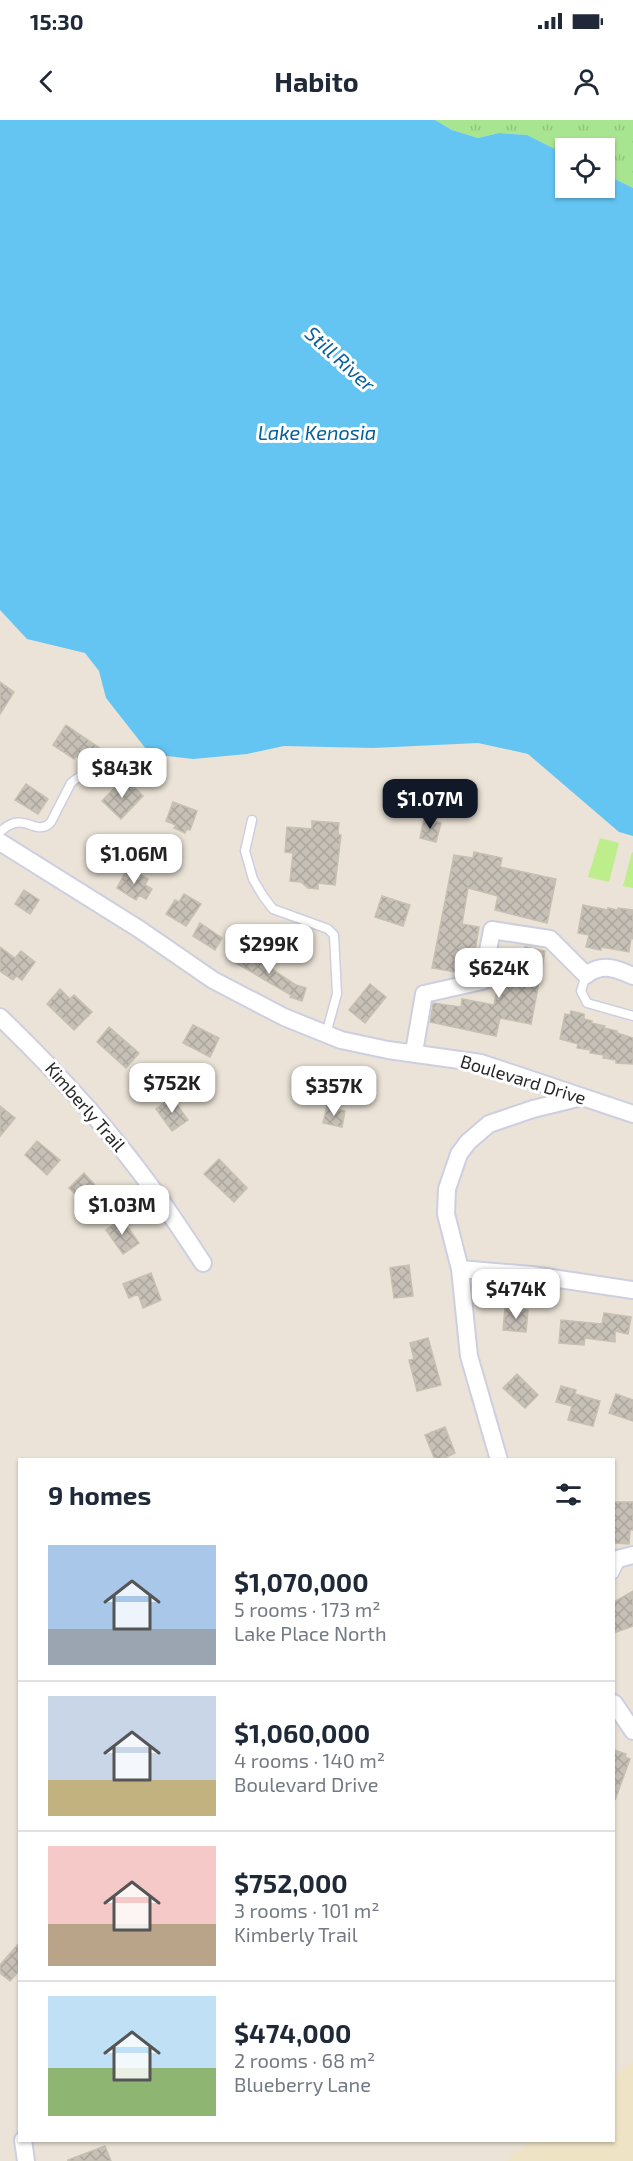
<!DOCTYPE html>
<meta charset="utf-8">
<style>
body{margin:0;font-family:"Exo 2",sans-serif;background:#f2f2f3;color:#1f2937;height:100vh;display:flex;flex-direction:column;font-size:22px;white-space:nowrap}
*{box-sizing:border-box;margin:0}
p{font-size:20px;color:#747a83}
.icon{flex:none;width:33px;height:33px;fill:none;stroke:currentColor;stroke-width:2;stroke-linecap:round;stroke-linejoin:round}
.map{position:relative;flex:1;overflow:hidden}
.drawer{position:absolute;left:18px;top:1338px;width:597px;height:684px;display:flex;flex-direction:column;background:#fff;border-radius:0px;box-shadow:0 2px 4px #0004}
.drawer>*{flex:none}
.buttons{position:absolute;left:555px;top:18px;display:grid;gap:12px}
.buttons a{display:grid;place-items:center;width:60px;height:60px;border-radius:0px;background:#fff;box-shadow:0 2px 4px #0004;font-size:30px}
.price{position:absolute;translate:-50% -51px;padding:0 14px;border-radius:12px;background:#fff;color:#222;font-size:20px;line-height:39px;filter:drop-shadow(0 2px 3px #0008)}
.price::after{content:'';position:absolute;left:50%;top:36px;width:18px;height:14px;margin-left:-9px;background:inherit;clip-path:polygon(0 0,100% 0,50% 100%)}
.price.on{background:#111827;color:#fff}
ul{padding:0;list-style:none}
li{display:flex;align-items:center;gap:18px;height:150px;padding:0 30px}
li+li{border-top:2px solid #e0e1e3}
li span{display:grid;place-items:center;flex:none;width:168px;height:120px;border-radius:0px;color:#555}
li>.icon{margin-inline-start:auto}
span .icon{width:72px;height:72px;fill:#fffc;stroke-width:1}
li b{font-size:26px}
h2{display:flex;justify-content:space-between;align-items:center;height:72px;padding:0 30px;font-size:26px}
.status{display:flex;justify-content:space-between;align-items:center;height:42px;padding:0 30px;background:#fff;direction:ltr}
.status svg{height:16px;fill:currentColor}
header{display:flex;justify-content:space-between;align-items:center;height:78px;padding:0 30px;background:#fff;font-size:27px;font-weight:700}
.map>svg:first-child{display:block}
</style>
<div class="status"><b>15:30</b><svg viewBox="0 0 49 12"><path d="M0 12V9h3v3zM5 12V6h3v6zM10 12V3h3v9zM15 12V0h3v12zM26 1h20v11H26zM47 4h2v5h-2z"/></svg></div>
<header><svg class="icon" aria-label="back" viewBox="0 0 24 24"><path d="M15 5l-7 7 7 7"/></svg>Habito<svg class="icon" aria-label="person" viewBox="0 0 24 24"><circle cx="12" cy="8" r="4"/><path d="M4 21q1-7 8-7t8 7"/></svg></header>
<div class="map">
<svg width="633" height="2041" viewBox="0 0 633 2041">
<defs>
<pattern id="park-tufts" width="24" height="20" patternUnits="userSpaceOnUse" patternTransform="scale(1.5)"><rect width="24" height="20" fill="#a8e590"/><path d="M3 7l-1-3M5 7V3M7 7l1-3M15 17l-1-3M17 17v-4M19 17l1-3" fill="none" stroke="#91c47c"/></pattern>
<pattern id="building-cross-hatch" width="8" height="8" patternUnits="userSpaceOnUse" patternTransform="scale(1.5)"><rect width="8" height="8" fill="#c6c0b7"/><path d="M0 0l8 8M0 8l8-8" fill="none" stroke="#aaa59d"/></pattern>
</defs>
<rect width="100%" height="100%" fill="#ebe3d7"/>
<path fill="#eee3c5" d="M 633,1941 L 633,2041 L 505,2041 L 531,2021 L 614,2020 L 614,1956 Z"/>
<path fill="url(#park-tufts)" d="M 435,0 L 633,0 L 633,68 L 605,54 L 604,28 L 566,28 L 565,34 L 527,15 L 499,13 L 478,18 L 452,10 Z"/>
<path fill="#beed8b" d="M 600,718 L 619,723 L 609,762 L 588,757 Z
M 632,732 L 633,733 L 633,768 L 623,766 Z"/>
<path fill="#64c5f3" d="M 0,0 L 435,0 L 452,10 L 478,18 L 499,13 L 527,15 L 565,34 L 566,68 L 604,68 L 605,54 L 633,68 L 633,716 L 619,712 L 528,634 L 478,623 L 373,628 L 284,626 L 247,634 L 193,639 L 150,634 L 106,578 L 99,551 L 85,533 L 27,519 L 0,490 Z"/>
<path fill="url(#building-cross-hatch)" stroke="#c6c0b1" stroke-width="1.5" d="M 0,562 L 14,572 L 0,594 Z
M 66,605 L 101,629 L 91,644 L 81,637 L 80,639 L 76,636 L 74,639 L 53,625 Z
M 120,662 L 125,667 L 130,663 L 143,676 L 121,699 L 102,681 Z
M 26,664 L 48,679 L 38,694 L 15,680 Z
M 173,682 L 197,691 L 190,710 L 187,709 L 185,713 L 174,708 L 176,705 L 166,701 Z
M 424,699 L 441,703 L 436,722 L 420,718 Z
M 312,701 L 339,703 L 338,712 L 339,715 L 341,715 L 335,765 L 318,763 L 318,769 L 308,768 L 301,762 L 290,761 L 293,733 L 285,732 L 287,707 L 312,709 Z
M 474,732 L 502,738 L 500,747 L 556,759 L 547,803 L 495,790 L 498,776 L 468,768 L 462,804 L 479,807 L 474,837 L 464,835 L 461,853 L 432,848 L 454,735 L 473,738 Z
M 128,747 L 148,759 L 145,765 L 152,769 L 146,779 L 139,775 L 136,780 L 117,768 Z
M 24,770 L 39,780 L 30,794 L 15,784 Z
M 184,774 L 201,784 L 186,806 L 166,794 L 175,780 L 179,782 Z
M 382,776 L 410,785 L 403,806 L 375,797 Z
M 583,785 L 608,790 L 608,788 L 617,790 L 618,788 L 633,790 L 633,819 L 631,818 L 629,832 L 601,827 L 601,830 L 586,827 L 589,815 L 578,813 Z
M 200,803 L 222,818 L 215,830 L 193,816 Z
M 0,827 L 15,838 L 21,831 L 35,842 L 22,860 L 16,856 L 13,860 L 0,851 Z
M 525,827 L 545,831 L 531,904 L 500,898 L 496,916 L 430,902 L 433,883 L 461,887 L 462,879 L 494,885 L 503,841 L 518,844 L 519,838 L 522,838 Z
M 242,829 L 296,865 L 306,868 L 302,881 L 290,877 L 291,875 L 234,842 Z
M 370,864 L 386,877 L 365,903 L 349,890 Z
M 60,869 L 70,879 L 74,875 L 92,892 L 74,910 L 47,884 Z
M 571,891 L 584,894 L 584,899 L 592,901 L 591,903 L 605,906 L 604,908 L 617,911 L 617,913 L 633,918 L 633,944 L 616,943 L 616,940 L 603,938 L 604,935 L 590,933 L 591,930 L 577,928 L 578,924 L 560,919 L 565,894 L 570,895 Z
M 193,905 L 219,918 L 210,937 L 183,923 Z
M 109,907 L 139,933 L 126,948 L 97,922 Z
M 172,978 L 188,1000 L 172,1011 L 156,989 Z
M 0,986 L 15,998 L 0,1016 Z
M 327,986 L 345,991 L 342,1007 L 323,1003 Z
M 37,1021 L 60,1040 L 47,1055 L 25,1035 Z
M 219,1039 L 247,1068 L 234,1082 L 204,1054 Z
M 84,1053 L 104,1075 L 86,1092 L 75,1081 L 78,1077 L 69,1068 Z
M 122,1099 L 139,1123 L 123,1134 L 106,1110 Z
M 409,1145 L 413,1176 L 394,1178 L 390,1148 Z
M 151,1153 L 161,1180 L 143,1188 L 138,1174 L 129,1178 L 123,1164 Z
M 505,1188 L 528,1190 L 526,1212 L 503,1210 Z
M 604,1193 L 631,1197 L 628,1214 L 615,1211 L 615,1222 L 585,1218 L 584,1225 L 559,1223 L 561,1200 L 602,1204 Z
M 428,1218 L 441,1265 L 417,1271 L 409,1240 L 414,1239 L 410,1223 Z
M 517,1254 L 538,1275 L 525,1288 L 503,1268 Z
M 561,1266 L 576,1270 L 575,1274 L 600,1281 L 593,1306 L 568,1300 L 572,1286 L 556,1282 Z
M 616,1274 L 633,1280 L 633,1301 L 609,1293 Z
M 445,1307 L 455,1333 L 441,1340 L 435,1340 L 425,1315 Z
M 614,1382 L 633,1382 L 633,1410 L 630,1410 L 629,1424 L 614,1423 Z
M 633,1471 L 633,1506 L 614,1513 L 614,1482 Z
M 614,1630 L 626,1634 L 625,1637 L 630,1639 L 615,1680 Z
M 20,1822 L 20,1850 L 10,1861 L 0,1853 L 0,1845 Z
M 105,2026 L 111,2041 L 68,2041 L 68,2040 Z"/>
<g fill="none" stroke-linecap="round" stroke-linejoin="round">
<defs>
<path id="lane" d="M 252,700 L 245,731 L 253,759 L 263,776 L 273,789 L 328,809 L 334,815 L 337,874 L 326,914
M 0,712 C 25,688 35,719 51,702 L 71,663 L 76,659 L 95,649 L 111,636
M 586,855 L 581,871 L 587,883 L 633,896
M 614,1454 L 621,1440"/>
<path id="street" d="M 0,722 L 139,809 L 213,860 L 284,897 L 341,920 L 388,930 L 481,943 L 633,994
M 0,897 C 56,951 109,1008 154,1071 C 171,1094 187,1119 203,1143
M 414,932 L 424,874 L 482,861 L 492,810 L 550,819 L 586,855 C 602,843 616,848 633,856
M 460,1149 L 532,1155 L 633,1170
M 499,1340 L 469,1236 L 460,1149 L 446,1094 L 447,1069 L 459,1034 L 468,1022 L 489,1004 L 533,989 L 582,977
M 614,1440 L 633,1435
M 614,1583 L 633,1611
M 23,2020 L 26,2041"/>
</defs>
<use href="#lane" stroke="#cdcfe1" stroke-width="11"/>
<use href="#street" stroke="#cdcfe1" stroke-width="20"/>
<use href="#lane" stroke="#fff" stroke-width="8"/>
<use href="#street" stroke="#fff" stroke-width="16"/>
</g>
<g text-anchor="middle" stroke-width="6" stroke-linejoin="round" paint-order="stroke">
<g font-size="18" fill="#272727" stroke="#fff">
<text transform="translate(523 960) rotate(17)" y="6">Boulevard Drive</text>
<text transform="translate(85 987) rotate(49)" y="6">Kimberly Trail</text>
</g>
<g font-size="20" font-style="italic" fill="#07609b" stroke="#fff">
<text transform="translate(340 239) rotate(42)" y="7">Still River</text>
<text x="317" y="320">Lake Kenosia</text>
</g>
</g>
</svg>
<div class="buttons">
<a><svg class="icon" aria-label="locate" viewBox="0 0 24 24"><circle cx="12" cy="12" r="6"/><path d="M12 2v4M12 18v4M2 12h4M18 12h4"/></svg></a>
</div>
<b class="price" style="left:122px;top:679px">$843K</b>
<b class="price on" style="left:430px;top:710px">$1.07M</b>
<b class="price" style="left:134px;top:765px">$1.06M</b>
<b class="price" style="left:269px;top:855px">$299K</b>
<b class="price" style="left:499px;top:879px">$624K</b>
<b class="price" style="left:172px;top:994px">$752K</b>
<b class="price" style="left:334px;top:997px">$357K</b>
<b class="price" style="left:122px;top:1116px">$1.03M</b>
<b class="price" style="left:516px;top:1200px">$474K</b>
<section class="drawer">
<h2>9 homes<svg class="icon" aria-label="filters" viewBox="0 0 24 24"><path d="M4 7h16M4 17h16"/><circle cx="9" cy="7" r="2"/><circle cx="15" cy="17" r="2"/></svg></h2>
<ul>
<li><span style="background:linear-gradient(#a9c7e8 70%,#9aa5b1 0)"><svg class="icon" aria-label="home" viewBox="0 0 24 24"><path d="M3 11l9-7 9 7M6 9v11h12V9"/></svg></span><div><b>$1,070,000</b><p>5 rooms · 173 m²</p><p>Lake Place North</p></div></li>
<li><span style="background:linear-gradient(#c9d6e8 70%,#c2b280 0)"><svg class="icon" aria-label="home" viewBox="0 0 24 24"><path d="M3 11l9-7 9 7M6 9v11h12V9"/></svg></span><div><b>$1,060,000</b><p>4 rooms · 140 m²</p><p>Boulevard Drive</p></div></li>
<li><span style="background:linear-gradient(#f6c9c9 65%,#b9a48a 0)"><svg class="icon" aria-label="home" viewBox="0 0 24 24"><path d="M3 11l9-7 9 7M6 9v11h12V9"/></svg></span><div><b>$752,000</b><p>3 rooms · 101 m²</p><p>Kimberly Trail</p></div></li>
<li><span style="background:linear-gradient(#bfe0f5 60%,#8fb573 0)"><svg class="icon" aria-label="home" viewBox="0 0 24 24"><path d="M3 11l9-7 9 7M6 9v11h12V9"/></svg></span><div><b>$474,000</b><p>2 rooms · 68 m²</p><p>Blueberry Lane</p></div></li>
</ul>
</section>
</div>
